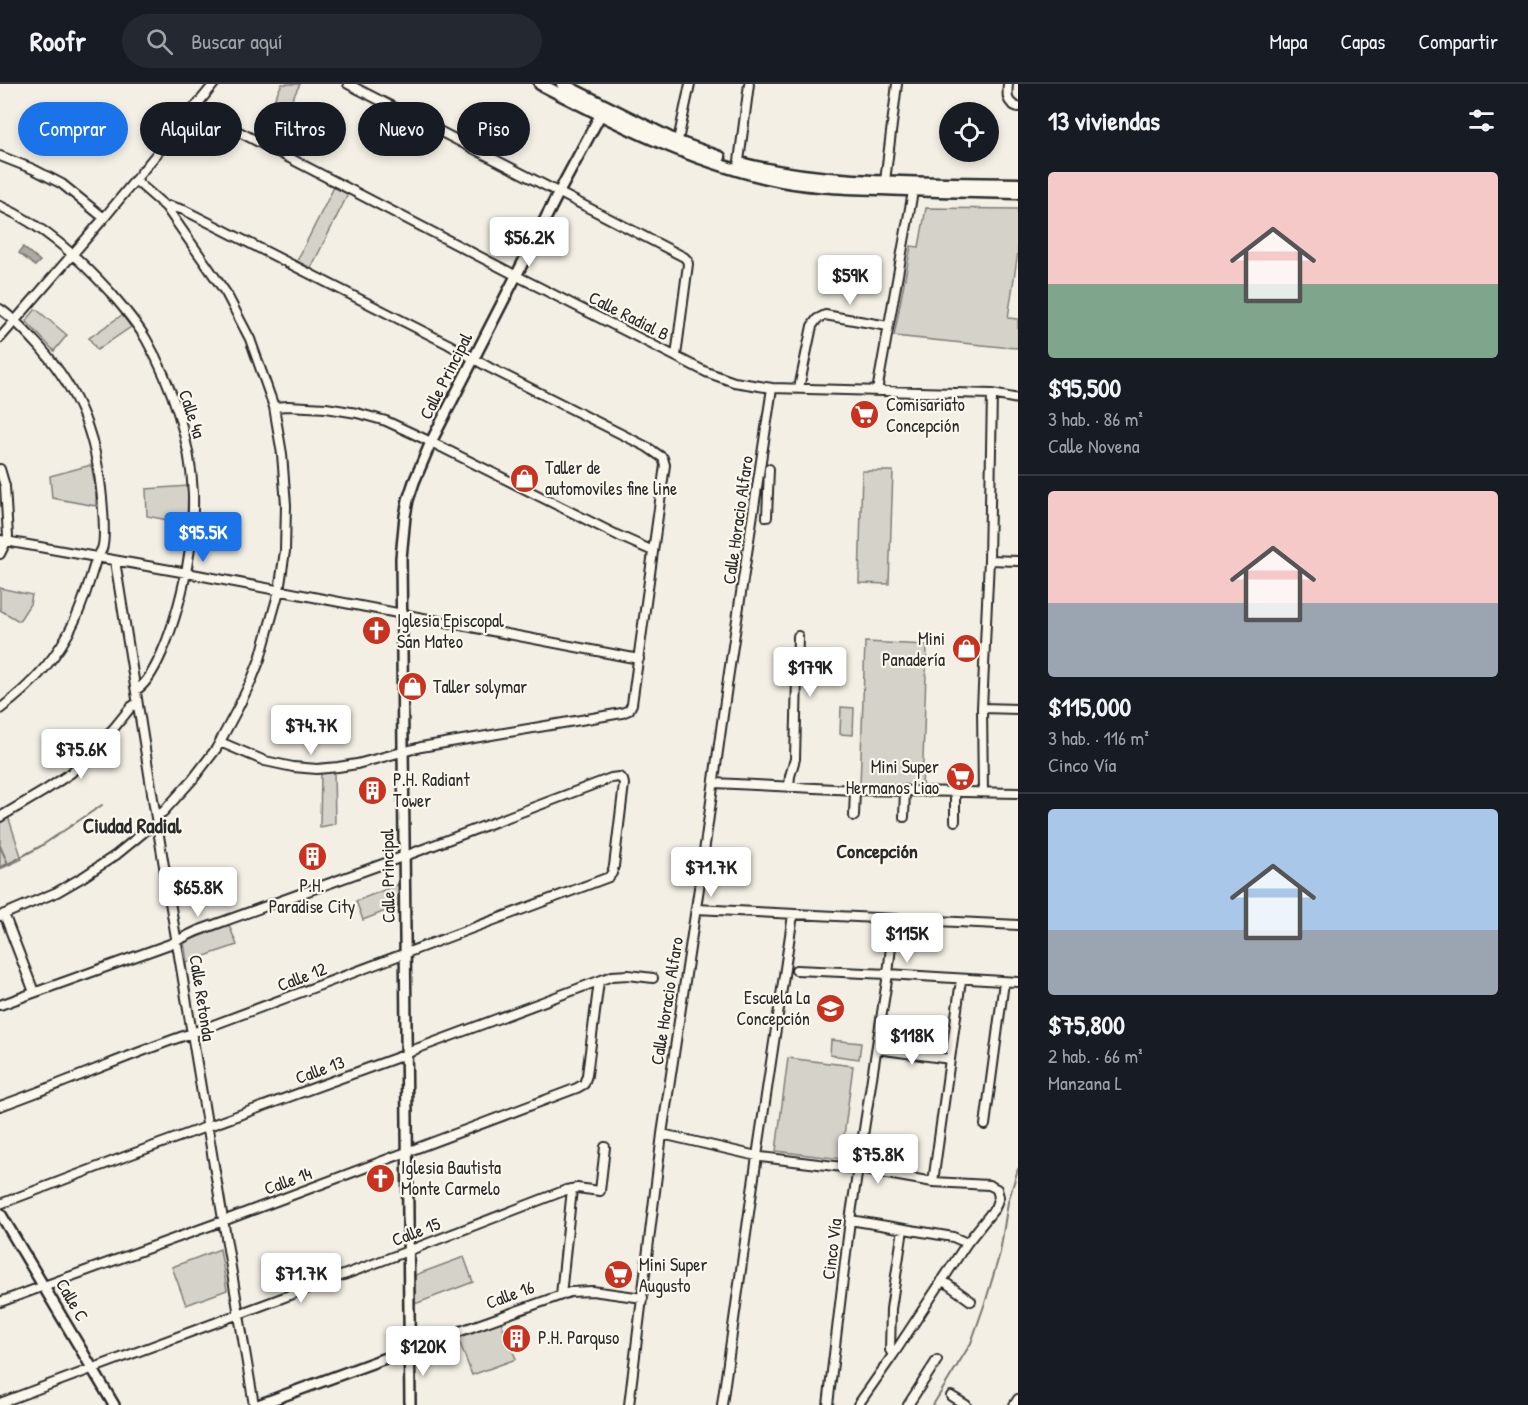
<!DOCTYPE html>
<html lang="es">
<meta charset="utf-8">
<style>
body{margin:0;font-family:"Patrick Hand",sans-serif;background:#242831;color:#f1f3f6;height:100vh;display:flex;flex-direction:column;font-size:22px;white-space:nowrap}
*{box-sizing:border-box;margin:0}
p{font-size:20px;color:#9ea1a6}
.icon{flex:none;width:33px;height:33px;fill:none;stroke:currentColor;stroke-width:2;stroke-linecap:round;stroke-linejoin:round}
.map{position:relative;flex:1;overflow:hidden}
.details{display:flex;flex-direction:column;background:#171b24;width:510px}
.details>*{flex:none}
.top-card{position:absolute;left:18px;top:18px;width:570px;height:54px;display:flex;gap:12px}
.controls{position:absolute;left:939px;top:18px;display:grid;gap:12px}
.controls a{display:grid;place-items:center;width:60px;height:60px;border-radius:50%;background:#171b24;box-shadow:0 3px 9px #0003;font-size:30px}
.price{position:absolute;translate:-50% -51px;padding:0 14px;border-radius:6px;background:#fff;color:#222;font-size:20px;line-height:39px;filter:drop-shadow(0 2px 3px #0008)}
.price::after{content:'';position:absolute;left:50%;top:36px;width:18px;height:14px;margin-left:-9px;background:inherit;clip-path:polygon(0 0,100% 0,50% 100%)}
.price.selected{background:#1a73e8;color:#fff}
ul{padding:0;list-style:none}
li{display:grid;align-content:center;gap:12px;height:318px;padding:0 30px}
li+li{border-top:2px solid #363941}
li span{display:grid;place-items:center;height:186px;border-radius:6px;color:#555}
li>.icon{margin-inline-start:auto}
span .icon{width:108px;height:108px;fill:#fffc;stroke-width:1}
li b{font-size:26px}
h2{display:flex;justify-content:space-between;align-items:center;height:72px;padding:0 30px;font-size:26px}
.chip{padding:0 21px;border-radius:27px;background:#171b24;box-shadow:0 3px 9px #0003;font-size:21px;line-height:54px}
.chip.selected{background:#1a73e8;color:#fff}
header{display:flex;align-items:center;gap:36px;box-sizing:border-box;height:84px;padding:0 30px;background:#171b24;border-bottom:2px solid #363941}
header strong{font-size:28px}
nav{display:flex;gap:33px;margin-inline-start:auto;font-size:21px}
.search{width:420px;height:54px;background:#242831;display:flex;align-items:center;gap:15px;box-sizing:border-box;padding:0 21px;border-radius:33px;color:#9ea1a6;font-size:22px}
main{display:flex;flex:1;min-height:0}
.map>svg:first-child{display:block}
</style>
<header>
<strong>Roofr</strong>
<div class="search"><svg class="icon" aria-label="search" viewBox="0 0 24 24"><circle cx="10" cy="10" r="6"/><path d="M15 15l6 6"/></svg>Buscar aquí</div>
<nav><a>Mapa</a><a>Capas</a><a>Compartir</a></nav>
</header>
<main>
<div class="map">
<svg width="1018" height="1321" viewBox="0 0 1018 1321">
<rect width="100%" height="100%" fill="#f3efe4"/>
<filter id="ink" filterUnits="userSpaceOnUse"><feTurbulence type="fractalNoise" baseFrequency=".0167" numOctaves="2"/><feDisplacementMap in="SourceGraphic" scale="12" xChannelSelector="R" yChannelSelector="G"/><feConvolveMatrix kernelMatrix="1 2 1 2 8 2 1 2 1" color-interpolation-filters="sRGB"/></filter>
<g filter="url(#ink)">
<path fill="#d5d2c9" stroke="#807e7a" stroke-width="1.5" d="M 282,0 L 300,0 L 270,58 L 256,51 Z
M 334,103 L 348,110 L 311,184 L 297,177 Z
M 926,124 L 1018,125 L 1018,168 L 1008,234 L 1018,235 L 1018,264 L 1002,263 L 894,252 L 911,162 L 919,163 Z
M 36,225 L 67,251 L 54,267 L 26,237 Z
M 122,231 L 131,243 L 97,266 L 89,254 Z
M 91,381 L 96,407 L 96,422 L 52,414 L 50,392 Z
M 862,387 L 893,387 L 889,500 L 859,499 Z
M 188,402 L 187,440 L 147,432 L 146,405 Z
M 0,504 L 32,511 L 30,520 L 19,537 L 0,526 Z
M 865,558 L 927,561 L 922,704 L 860,702 Z
M 841,623 L 854,624 L 853,651 L 840,650 Z
M 334,688 L 335,740 L 320,743 L 321,689 Z
M 8,732 L 22,775 L 0,785 L 0,736 Z
M 399,800 L 398,822 L 363,836 L 356,817 Z
M 229,841 L 237,861 L 187,878 L 184,858 Z
M 831,956 L 861,959 L 859,975 L 830,971 Z
M 788,974 L 853,982 L 841,1075 L 776,1067 Z
M 220,1165 L 227,1206 L 186,1221 L 172,1183 Z
M 464,1173 L 473,1198 L 415,1220 L 415,1191 Z
M 501,1238 L 516,1275 L 472,1291 L 458,1254 Z"/>
<path fill="#aca9a2" stroke="#787772" stroke-width="1.5" d="M 23,163 L 40,177 L 35,182 L 19,169 Z"/>
<g fill="none" stroke-linecap="round" stroke-linejoin="round">
<path stroke="#787772" stroke-width="2" d="M 0,762 L 8,780 L 0,783
M 8,780 L 41,762 L 102,721
M 933,1321 L 971,1259 L 986,1216 L 1000,1169 L 1008,1118 L 1018,1085"/>
<defs>
<path id="minor" d="M 348,0 L 684,173 L 687,176 L 688,180 L 676,272
M 1008,0 C 1007,11 1006,19 1018,23
M 193,24 L 517,192 L 706,288 L 734,298 L 772,304 L 992,310 L 1018,315
M 677,61 L 690,0
M 0,72 L 33,85 L 62,100 L 104,134
M 738,85 L 749,0
M 135,96 L 166,123 L 226,209 L 250,255 L 274,323 L 282,370 L 286,421 L 285,467 L 279,507 L 260,575 L 252,595 L 238,624 L 216,665 L 193,695 L 163,728 L 156,732
M 885,97 L 897,0
M 0,122 C 44,142 78,173 110,208 C 123,223 136,238 146,255 C 172,301 191,358 193,410 C 194,449 188,486 178,522 C 172,544 155,596 136,606
M 166,123 L 170,122 L 184,126 L 448,260 L 490,284 L 647,363 L 663,374 L 665,381 L 632,620 L 629,626 L 622,629 L 421,663 L 357,680 L 338,683 L 317,685 L 293,683 L 265,677 L 220,658
M 0,225 C 16,236 27,249 40,263 C 81,310 96,353 102,414 C 103,426 106,455 102,465 C 101,468 99,470 97,473 C 90,494 84,518 74,538 C 58,573 31,602 0,625
M 0,254 L 104,134 L 214,0
M 799,304 L 812,242 L 817,235 L 825,231 L 888,242
M 877,307 L 914,102
M 274,323 L 288,322 L 326,324 L 357,329 L 386,337 L 431,358 L 619,452 L 653,467
M 0,385 L 5,402 L 8,452 L 7,456 L 0,470
M 767,433 L 769,385
M 0,456 L 187,489 L 639,575
M 989,476 L 1018,477
M 115,477 L 157,740 L 254,1321
M 982,624 L 1018,625
M 714,699 L 855,706 L 1018,709
M 789,703 L 790,692 L 795,675 L 798,552
M 983,708 L 982,624 L 989,476 L 992,310
M 854,732 L 855,706
M 0,733 L 44,707 L 71,689 L 114,644 L 131,623 L 137,619
M 904,733 L 905,706
M 955,737 L 955,708
M 696,825 L 1018,841
M 4,830 L 34,908
M 0,832 L 57,808 L 83,793 L 116,771 L 149,744 L 157,740
M 796,886 L 888,890 L 1018,898
M 0,921 L 170,860 L 197,847 L 405,772 L 611,694 L 619,693 L 623,696 L 624,700 L 614,782 L 612,789 L 609,793 L 192,949 C 127,971 65,999 0,1022
M 877,965 L 950,975
M 985,1041 L 1004,898
M 662,1050 L 761,1073 L 859,1085 L 933,1098 L 989,1101 L 997,1105 L 999,1113 L 995,1124 L 967,1159 L 893,1271 L 858,1321
M 933,1098 L 961,896
M 0,1120 L 132,1070 L 407,970 L 416,965 L 612,892 L 628,891 L 653,894
M 850,1136 L 953,1153 L 967,1159
M 942,1196 L 971,1217
M 561,1211 L 572,1105
M 0,1218 L 223,1137 L 577,1004 L 584,1000 L 587,991 L 599,897
M 410,1265 L 570,1208 L 592,1207 L 643,1214
M 893,1271 L 890,1266 L 891,1225 L 903,1145
M 951,1312 L 966,1321
M 0,1319 L 408,1167 L 566,1106 L 577,1104 L 600,1107 L 605,1063
M 629,1321 L 662,1050 L 699,804 L 728,595 L 772,304
M 722,1321 L 757,1072 L 793,831
M 828,1321 L 850,1136 L 888,890 L 894,835
M 908,1321 L 937,1276
M 1014,1321 L 1018,1315"/>
<path id="tertiary" d="M 0,1129 L 114,1321
M 258,1321 L 410,1265
M 410,1321 L 401,474 L 405,432 L 408,416 L 414,398 L 431,358 L 559,108 L 603,26"/>
<path id="secondary" d="M 540,0 C 614,38 685,75 767,94 C 804,103 843,104 881,105 C 927,107 972,108 1018,109
M 562,0 L 678,58 L 720,73
M 744,80 C 833,102 927,98 1018,100"/>
</defs>
<use href="#minor" stroke="#2b2b2b" stroke-width="12"/>
<use href="#tertiary" stroke="#2b2b2b" stroke-width="14"/>
<use href="#secondary" stroke="#2b2b2b" stroke-width="15"/>
<use href="#minor" stroke="#fbf7ec" stroke-width="8"/>
<use href="#tertiary" stroke="#fbf7ec" stroke-width="9"/>
<use href="#secondary" stroke="#fbf7ec" stroke-width="10"/>
</g>
</g>
<defs>
<symbol id="supermarket-disc" viewBox="-11 -11 22 22"><circle r="9.5" fill="#c8321e" stroke="#fbf7ec"/><path d="M-6-5.5h2.5l.6 2H6L4.5 2H-2.5L-4.4-4H-6ZM-1.5 3.2a1.3 1.3 0 1 0 .1 0ZM3 3.2a1.3 1.3 0 1 0 .1 0Z" fill="#fff"/></symbol>
<symbol id="shop-disc" viewBox="-11 -11 22 22"><circle r="9.5" fill="#c8321e" stroke="#fbf7ec"/><path d="M-5-2.5h2.3a2.7 3.5 0 0 1 5.4 0H5L5.5 6h-11ZM-1.5-2.5h3a1.5 2.3 0 0 0-3 0Z" fill="#fff"/></symbol>
<symbol id="church-disc" viewBox="-11 -11 22 22"><circle r="9.5" fill="#c8321e" stroke="#fbf7ec"/><path d="M-1.2-6h2.4v3.5h3.3v2.4h-3.3V6h-2.4V-.1h-3.3v-2.4h3.3Z" fill="#fff"/></symbol>
<symbol id="building-disc" viewBox="-11 -11 22 22"><circle r="9.5" fill="#c8321e" stroke="#fbf7ec"/><path d="M-4-6H4V6H1V3H-1V6H-4ZM-2.5-4.3h1.7v1.8h-1.7ZM.8-4.3h1.7v1.8H.8ZM-2.5-1h1.7V.8h-1.7ZM.8-1h1.7V.8H.8Z" fill="#fff"/></symbol>
<symbol id="school-disc" viewBox="-11 -11 22 22"><circle r="9.5" fill="#c8321e" stroke="#fbf7ec"/><path d="M0-5L7-2L0 1L-7-2ZM-4 1L0 2.5L4 1V4Q0 6-4 4Z" fill="#fff"/></symbol>
</defs>
<g fill-rule="evenodd">
<use href="#supermarket-disc" x="848" y="314" width="33" height="33"/>
<use href="#shop-disc" x="508" y="378" width="33" height="33"/>
<use href="#church-disc" x="360" y="530" width="33" height="33"/>
<use href="#shop-disc" x="950" y="548" width="33" height="33"/>
<use href="#shop-disc" x="396" y="586" width="33" height="33"/>
<use href="#supermarket-disc" x="944" y="676" width="33" height="33"/>
<use href="#building-disc" x="356" y="690" width="33" height="33"/>
<use href="#building-disc" x="296" y="756" width="33" height="33"/>
<use href="#school-disc" x="814" y="908" width="33" height="33"/>
<use href="#church-disc" x="364" y="1078" width="33" height="33"/>
<use href="#supermarket-disc" x="602" y="1174" width="33" height="33"/>
<use href="#building-disc" x="500" y="1238" width="33" height="33"/>
</g>
<g text-anchor="middle" stroke-width="4.5" stroke-linejoin="round" paint-order="stroke">
<g font-size="18" fill="#2b2b2b" stroke="#fbf7ec">
<text transform="translate(629 232) rotate(27)" y="6">Calle Radial B</text>
<text transform="translate(446 292) rotate(-63)" y="6">Calle Principal</text>
<text transform="translate(192 330) rotate(72)" y="6">Calle 4a</text>
<text transform="translate(738 436) rotate(-82)" y="6">Calle Horacio Alfaro</text>
<text transform="translate(388 792) rotate(-91)" y="6">Calle Principal</text>
<text transform="translate(302 893) rotate(-21)" y="6">Calle 12</text>
<text transform="translate(202 914) rotate(81)" y="6">Calle Retonda</text>
<text transform="translate(667 917) rotate(-81)" y="6">Calle Horacio Alfaro</text>
<text transform="translate(320 986) rotate(-20)" y="6">Calle 13</text>
<text transform="translate(288 1097) rotate(-20)" y="6">Calle 14</text>
<text transform="translate(416 1148) rotate(-21)" y="6">Calle 15</text>
<text transform="translate(832 1165) rotate(-83)" y="6">Cinco Vía</text>
<text transform="translate(510 1211) rotate(-20)" y="6">Calle 16</text>
<text transform="translate(72 1216) rotate(60)" y="6">Calle C</text>
</g>
<g font-size="18" fill="#2b2b2b" stroke="#fbf7ec" text-anchor="start">
<text x="886" y="327">Comisariato<tspan x="886" dy="21">Concepción</tspan></text>
<text x="545" y="390">Taller de<tspan x="545" dy="21">automoviles fine line</tspan></text>
<text x="397" y="543">Iglesia Episcopal<tspan x="397" dy="21">San Mateo</tspan></text>
<text x="945" y="561" text-anchor="end">Mini<tspan x="945" dy="21">Panadería</tspan></text>
<text x="433" y="609">Taller solymar</text>
<text x="939" y="689" text-anchor="end">Mini Super<tspan x="939" dy="21">Hermanos Liao</tspan></text>
<text x="393" y="702">P.H. Radiant<tspan x="393" dy="21">Tower</tspan></text>
<text x="312" y="808" text-anchor="middle">P.H.<tspan x="312" dy="21">Paradise City</tspan></text>
<text x="810" y="920" text-anchor="end">Escuela La<tspan x="810" dy="21">Concepción</tspan></text>
<text x="401" y="1090">Iglesia Bautista<tspan x="401" dy="21">Monte Carmelo</tspan></text>
<text x="639" y="1187">Mini Super<tspan x="639" dy="21">Augusto</tspan></text>
<text x="538" y="1260">P.H. Parquso</text>
</g>
<g font-size="20" font-weight="bold" fill="#2b2b2b" stroke="#fbf7ec">
<text x="877" y="774">Concepción</text>
</g>
<g font-size="21" font-weight="bold" fill="#2b2b2b" stroke="#fbf7ec">
<text x="132" y="749">Ciudad Radial</text>
</g>
</g>
</svg>
<div class="controls">
<a><svg class="icon" aria-label="locate" viewBox="0 0 24 24"><circle cx="12" cy="12" r="6"/><path d="M12 2v4M12 18v4M2 12h4M18 12h4"/></svg></a>
</div>
<b class="price" style="left:529px;top:184px">$56.2K</b>
<b class="price" style="left:850px;top:222px">$59K</b>
<b class="price selected" style="left:203px;top:479px">$95.5K</b>
<b class="price" style="left:810px;top:614px">$179K</b>
<b class="price" style="left:311px;top:672px">$74.7K</b>
<b class="price" style="left:81px;top:696px">$75.6K</b>
<b class="price" style="left:711px;top:814px">$71.7K</b>
<b class="price" style="left:198px;top:834px">$65.8K</b>
<b class="price" style="left:907px;top:880px">$115K</b>
<b class="price" style="left:912px;top:982px">$118K</b>
<b class="price" style="left:878px;top:1101px">$75.8K</b>
<b class="price" style="left:301px;top:1220px">$71.7K</b>
<b class="price" style="left:423px;top:1293px">$120K</b>
<div class="top-card">
<a class="chip selected">Comprar</a>
<a class="chip">Alquilar</a>
<a class="chip">Filtros</a>
<a class="chip">Nuevo</a>
<a class="chip">Piso</a>
</div>
</div>
<section class="details">
<h2>13 viviendas<svg class="icon" aria-label="filters" viewBox="0 0 24 24"><path d="M4 7h16M4 17h16"/><circle cx="9" cy="7" r="2"/><circle cx="15" cy="17" r="2"/></svg></h2>
<ul>
<li><span style="background:linear-gradient(#f6c9c9 60%,#7fa58c 0)"><svg class="icon" aria-label="home" viewBox="0 0 24 24"><path d="M3 11l9-7 9 7M6 9v11h12V9"/></svg></span><div><b>$95,500</b><p>3 hab. · 86 m²</p><p>Calle Novena</p></div></li>
<li><span style="background:linear-gradient(#f6c9c9 60%,#9aa5b1 0)"><svg class="icon" aria-label="home" viewBox="0 0 24 24"><path d="M3 11l9-7 9 7M6 9v11h12V9"/></svg></span><div><b>$115,000</b><p>3 hab. · 116 m²</p><p>Cinco Vía</p></div></li>
<li><span style="background:linear-gradient(#a9c7e8 65%,#9aa5b1 0)"><svg class="icon" aria-label="home" viewBox="0 0 24 24"><path d="M3 11l9-7 9 7M6 9v11h12V9"/></svg></span><div><b>$75,800</b><p>2 hab. · 66 m²</p><p>Manzana L</p></div></li>
</ul>
</section>
</main>
